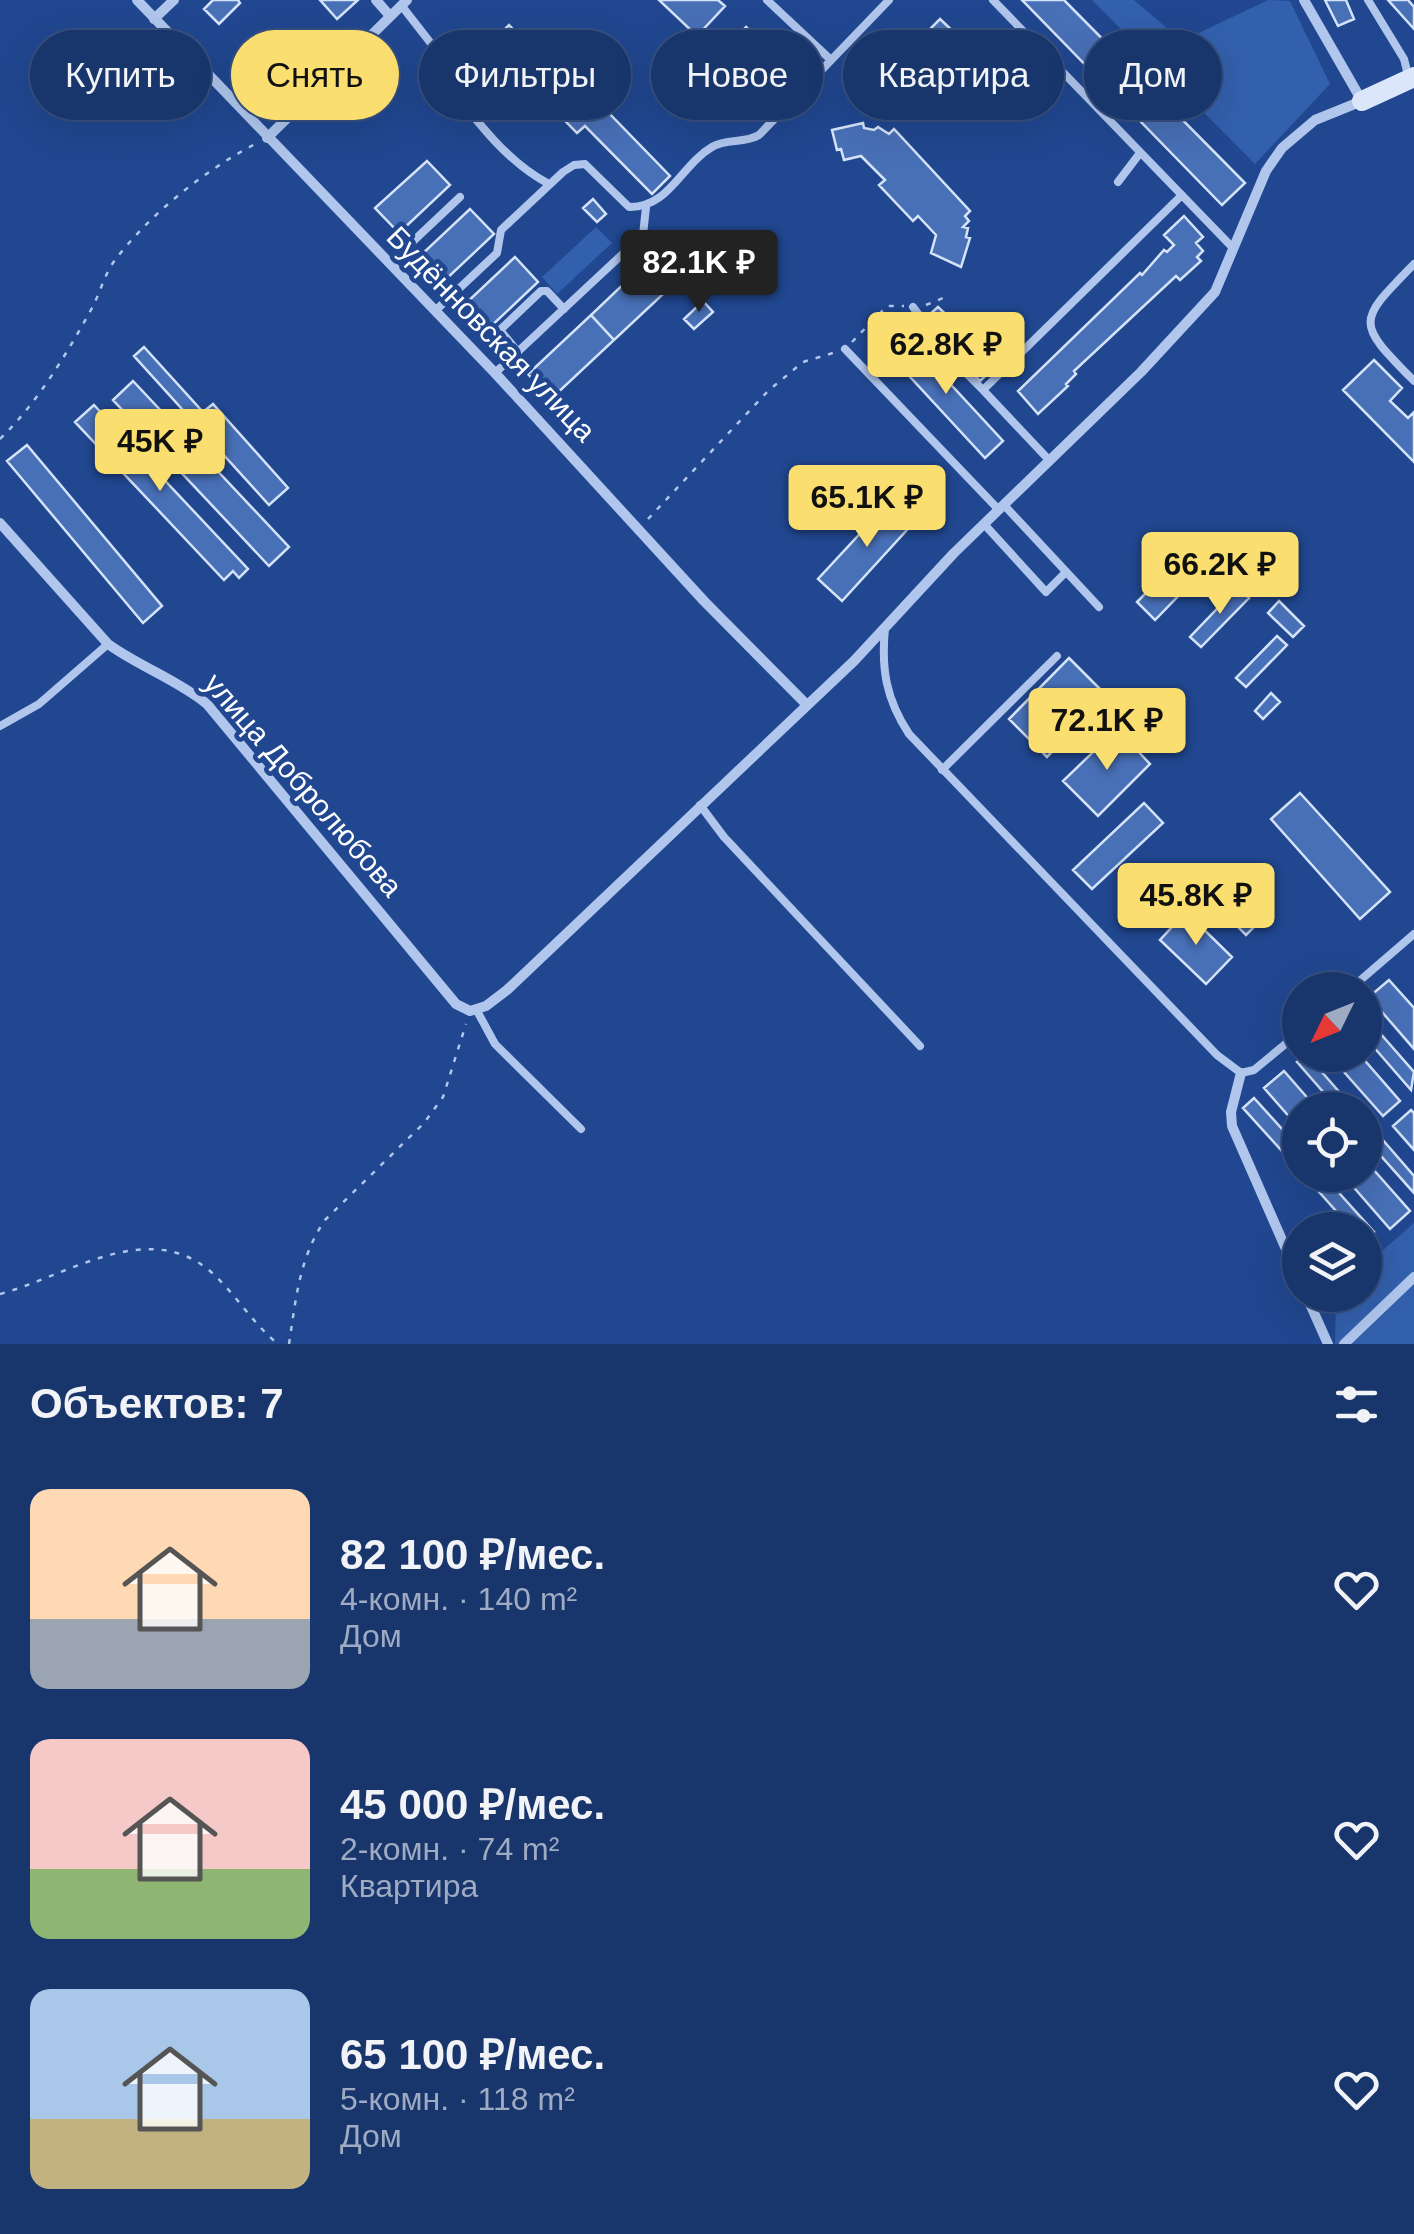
<!DOCTYPE html>
<html lang="ru">
<meta charset="utf-8">
<style>
body{margin:0;font-family:Helvetica,sans-serif;background:#254074;color:#f1f3f6;height:100vh;display:flex;flex-direction:column;font-size:38px;white-space:nowrap}
*{box-sizing:border-box;margin:0}
p{font-size:32px;color:#9fabc2}
.icon{flex:none;width:55px;height:55px;fill:none;stroke:currentColor;stroke-width:2;stroke-linecap:round;stroke-linejoin:round}
.map{position:relative;height:1344px;overflow:hidden}
.drawer{display:flex;flex-direction:column;background:#18356c;flex:1}
.drawer>*{flex:none}
.top-card{position:absolute;left:30px;top:30px;width:1355px;height:90px;display:flex;gap:20px}
.needle{width:65px;rotate:227deg}
.tools{position:absolute;left:1282px;top:972px;display:grid;gap:20px}
.tools a{display:grid;place-items:center;width:100px;height:100px;border-radius:50%;background:#18356c;box-shadow:0 10px 40px #0002,0 0 0 2px #36507f;font-size:50px}
.price{position:absolute;translate:-50% -85px;padding:0 22px;border-radius:10px;background:#fade70;color:#111;font-size:32px;line-height:65px;filter:drop-shadow(0 2px 5px #0008)}
.price::after{content:'';position:absolute;left:50%;top:60px;width:30px;height:22px;margin-left:-15px;background:inherit;clip-path:polygon(0 0,100% 0,50% 100%)}
.price.on{background:#222;color:#fff}
ul{padding:0;list-style:none}
li{display:flex;align-items:center;gap:30px;height:250px;padding:0 30px}
li span{display:grid;place-items:center;flex:none;width:280px;height:200px;border-radius:20px;color:#555}
li>.icon{margin-inline-start:auto}
span .icon{width:120px;height:120px;fill:#fffc;stroke-width:1}
li b{font-size:42px}
h2{display:flex;justify-content:space-between;align-items:center;height:120px;padding:0 30px;font-size:42px}
.tag{padding:0 35px;border-radius:45px;background:#18356c;box-shadow:0 10px 40px #0002,0 0 0 2px #36507f;font-size:35px;line-height:90px}
.tag.on{background:#fade70;color:#111}
.map>svg:first-child{display:block}
</style>
<div class="map">
<svg width="1414" height="1344" viewBox="0 0 1414 1344">
<rect width="100%" height="100%" fill="#204790"/>
<path fill="#3360ad" d="M 1092,0 L 1134,0 L 1182,41 L 1268,0 L 1290,1 L 1330,84 L 1255,164 Z
M 596,227 L 612,243 L 557,294 L 542,277 Z
M 1414,1223 L 1414,1344 L 1335,1344 L 1336,1295 L 1365,1295 L 1365,1266 Z"/>
<path fill="#4870b7" stroke="#d5e3f9" stroke-width="2.5" d="M 213,0 L 238,0 L 240,3 L 219,24 L 204,9 Z
M 320,0 L 358,0 L 337,19 Z
M 659,0 L 718,0 L 725,6 L 697,36 Z
M 1022,0 L 1064,0 L 1245,183 L 1222,205 Z
M 1325,0 L 1346,0 L 1354,19 L 1338,26 Z
M 1388,0 L 1408,0 L 1414,7 L 1414,29 Z
M 940,19 L 976,53 L 961,68 L 927,32 Z
M 509,25 L 596,114 L 603,107 L 670,176 L 652,194 L 585,126 L 577,133 L 490,44 Z
M 746,27 L 790,68 L 763,97 L 719,56 Z
M 273,55 L 287,70 L 271,86 L 256,71 Z
M 863,123 L 864,128 L 874,130 L 878,127 L 889,134 L 894,129 L 970,211 L 965,216 L 969,221 L 963,227 L 968,228 L 966,237 L 970,238 L 961,267 L 931,253 L 936,235 L 918,216 L 913,221 L 879,185 L 885,180 L 861,156 L 844,160 L 841,149 L 837,150 L 832,130 Z
M 427,161 L 450,185 L 399,233 L 375,208 Z
M 593,199 L 606,214 L 597,222 L 583,208 Z
M 470,209 L 494,234 L 443,282 L 419,257 Z
M 1184,216 L 1203,237 L 1196,243 L 1203,251 L 1197,257 L 1201,261 L 1180,280 L 1176,276 L 1074,371 L 1076,374 L 1066,384 L 1068,386 L 1038,414 L 1018,391 L 1140,273 L 1142,275 L 1164,250 L 1167,252 L 1174,245 L 1164,235 Z
M 653,256 L 677,281 L 614,340 L 591,315 Z
M 515,257 L 538,282 L 487,330 L 464,305 Z
M 703,301 L 713,312 L 694,329 L 684,319 Z
M 938,307 L 955,323 L 946,332 L 929,315 Z
M 591,315 L 614,340 L 551,399 L 528,374 Z
M 906,336 L 1003,441 L 985,458 L 888,353 Z
M 144,347 L 203,412 L 213,404 L 288,488 L 269,505 L 134,356 Z
M 972,348 L 993,369 L 980,381 L 960,360 Z
M 1374,360 L 1402,388 L 1390,401 L 1408,418 L 1414,412 L 1414,462 L 1343,390 Z
M 133,381 L 289,547 L 269,566 L 113,400 Z
M 94,405 L 248,569 L 239,578 L 233,571 L 224,580 L 75,422 Z
M 27,445 L 162,606 L 143,623 L 7,461 Z
M 893,498 L 916,520 L 842,601 L 818,579 Z
M 1198,540 L 1216,557 L 1155,620 L 1137,602 Z
M 1238,587 L 1249,598 L 1201,647 L 1190,637 Z
M 1279,601 L 1304,626 L 1293,637 L 1268,613 Z
M 1277,636 L 1287,645 L 1246,687 L 1236,678 Z
M 1069,658 L 1107,696 L 1047,757 L 1009,719 Z
M 1271,693 L 1280,702 L 1263,719 L 1255,711 Z
M 1117,729 L 1150,764 L 1098,816 L 1063,781 Z
M 1300,793 L 1390,892 L 1360,919 L 1271,819 Z
M 1144,803 L 1163,823 L 1092,889 L 1073,870 Z
M 1244,899 L 1263,918 L 1246,935 L 1227,916 Z
M 1186,912 L 1232,957 L 1206,984 L 1160,940 Z
M 1389,980 L 1414,1008 L 1414,1049 L 1369,997 Z
M 1365,1016 L 1414,1072 L 1411,1090 L 1365,1037 Z
M 1307,1055 L 1355,1110 L 1339,1110 L 1297,1062 Z
M 1329,1055 L 1360,1055 L 1400,1101 L 1383,1116 Z
M 1284,1071 L 1318,1110 L 1300,1110 L 1300,1129 L 1264,1088 Z
M 1254,1098 L 1300,1149 L 1300,1171 L 1243,1108 Z
M 1411,1110 L 1414,1113 L 1414,1150 L 1393,1126 Z
M 1382,1139 L 1414,1176 L 1414,1193 L 1373,1147 Z
M 1365,1160 L 1410,1211 L 1390,1229 L 1343,1175 L 1365,1175 Z
M 1304,1175 L 1323,1175 L 1374,1232 L 1365,1240 L 1365,1230 L 1353,1230 Z"/>
<g fill="none" stroke-linecap="round" stroke-linejoin="round">
<path stroke="#b0c6ed" stroke-width="2.5" stroke-dasharray="5 8" stroke-linecap="butt" d="M 926,305 L 943,298
M 852,342 L 887,306 L 904,306
M 0,439 C 38,402 66,355 92,308 C 100,293 105,273 115,260 C 151,213 205,170 257,143
M 648,519 L 768,391 L 803,362 L 833,353
M 0,1294 C 67,1276 147,1218 210,1271 C 235,1293 252,1323 278,1344
M 289,1344 C 296,1299 299,1258 325,1220 L 424,1123 L 443,1097 L 466,1024"/>
<path stroke="#b0c6ed" stroke-width="8" d="M 767,0 L 831,60
M 993,0 L 1233,248
M 1368,0 L 1404,59 L 1408,75
M 401,5 L 440,55 L 438,71 C 470,112 503,160 549,184
M 1118,182 L 1140,153
M 390,263 L 460,197
M 1414,264 C 1356,323 1356,322 1414,381
M 913,307 L 952,359
M 435,311 L 497,253 L 501,230 L 563,172 L 574,165 L 585,164 L 629,207 C 669,208 681,165 712,147 C 727,138 744,144 759,135 L 889,0
M 845,349 L 999,510
M 518,352 L 500,330 L 541,291 L 547,291 L 564,309
M 495,373 L 643,235 L 646,207
M 983,390 L 952,359 L 971,341 L 1001,372
M 1049,460 L 983,390 L 1182,195
M 1004,505 L 1099,607
M 984,524 L 1046,592 L 1066,572
M 885,628 C 881,669 886,699 909,734 L 1217,1055 L 1241,1073 L 1254,1070 L 1300,1032
M 0,726 L 39,704 L 108,644
M 942,770 L 1057,656
M 700,805 L 724,837 L 920,1046
M 1349,990 L 1414,934
M 476,1009 L 495,1044 L 581,1129"/>
<path stroke="#b0c6ed" stroke-width="10" d="M 137,0 L 495,373 L 704,601 L 807,705
M 376,0 L 390,16
M 154,19 L 174,0
M 267,138 L 407,0
M 0,523 L 108,644 C 140,667 176,679 207,704 L 456,1004 L 470,1011 L 486,1006 L 507,990 L 854,661 L 954,553 L 1141,372 L 1215,292 L 1266,171 L 1282,148 L 1315,120 L 1362,101 L 1304,0
M 1241,1073 L 1231,1112 L 1232,1126 L 1300,1281
M 1306,1295 L 1328,1344
M 1344,1344 L 1414,1277"/>
<path stroke="#dce6fa" stroke-width="20" d="M 1362,101 L 1414,77"/>
</g>
<g text-anchor="middle" stroke-width="9" stroke-linejoin="round" paint-order="stroke">
<g font-size="30" fill="#fff" stroke="#204790">
<text transform="translate(491 334) rotate(46)" y="10">Будённовская улица</text>
<text transform="translate(303 785) rotate(49)" y="10">улица Добролюбова</text>
</g>
</g>
</svg>
<div class="tools">
<a><svg class="needle" viewBox="-14 -14 28 28"><path d="M0-13l5 13h-10z" fill="#e53935"/><path d="M0 13l5-13h-10z" fill="#9fabc2"/></svg></a>
<a><svg class="icon" aria-label="locate" viewBox="0 0 24 24"><circle cx="12" cy="12" r="6"/><path d="M12 2v4M12 18v4M2 12h4M18 12h4"/></svg></a>
<a><svg class="icon" aria-label="layers" viewBox="0 0 24 24"><path d="M12 4l9 5-9 5-9-5zM3 14l9 5 9-5"/></svg></a>
</div>
<b class="price on" style="left:699px;top:315px">82.1K ₽</b>
<b class="price" style="left:946px;top:397px">62.8K ₽</b>
<b class="price" style="left:160px;top:494px">45K ₽</b>
<b class="price" style="left:867px;top:550px">65.1K ₽</b>
<b class="price" style="left:1220px;top:617px">66.2K ₽</b>
<b class="price" style="left:1107px;top:773px">72.1K ₽</b>
<b class="price" style="left:1196px;top:948px">45.8K ₽</b>
<div class="top-card">
<a class="tag">Купить</a>
<a class="tag on">Снять</a>
<a class="tag">Фильтры</a>
<a class="tag">Новое</a>
<a class="tag">Квартира</a>
<a class="tag">Дом</a>
</div>
</div>
<section class="drawer">
<h2>Объектов: 7<svg class="icon" aria-label="filters" viewBox="0 0 24 24"><path d="M4 7h16M4 17h16"/><circle cx="9" cy="7" r="2"/><circle cx="15" cy="17" r="2"/></svg></h2>
<ul>
<li><span style="background:linear-gradient(#ffd9b3 65%,#9aa5b1 0)"><svg class="icon" aria-label="home" viewBox="0 0 24 24"><path d="M3 11l9-7 9 7M6 9v11h12V9"/></svg></span><div><b>82 100 ₽/мес.</b><p>4-комн. · 140 m²</p><p>Дом</p></div><svg class="icon" aria-label="heart" viewBox="0 0 24 24"><path d="M12 20l-8-8c-3-5 5-10 8-4 3-6 11-1 8 4z"/></svg></li>
<li><span style="background:linear-gradient(#f6c9c9 65%,#8fb573 0)"><svg class="icon" aria-label="home" viewBox="0 0 24 24"><path d="M3 11l9-7 9 7M6 9v11h12V9"/></svg></span><div><b>45 000 ₽/мес.</b><p>2-комн. · 74 m²</p><p>Квартира</p></div><svg class="icon" aria-label="heart" viewBox="0 0 24 24"><path d="M12 20l-8-8c-3-5 5-10 8-4 3-6 11-1 8 4z"/></svg></li>
<li><span style="background:linear-gradient(#a9c7e8 65%,#c2b280 0)"><svg class="icon" aria-label="home" viewBox="0 0 24 24"><path d="M3 11l9-7 9 7M6 9v11h12V9"/></svg></span><div><b>65 100 ₽/мес.</b><p>5-комн. · 118 m²</p><p>Дом</p></div><svg class="icon" aria-label="heart" viewBox="0 0 24 24"><path d="M12 20l-8-8c-3-5 5-10 8-4 3-6 11-1 8 4z"/></svg></li>
</ul>
</section>
